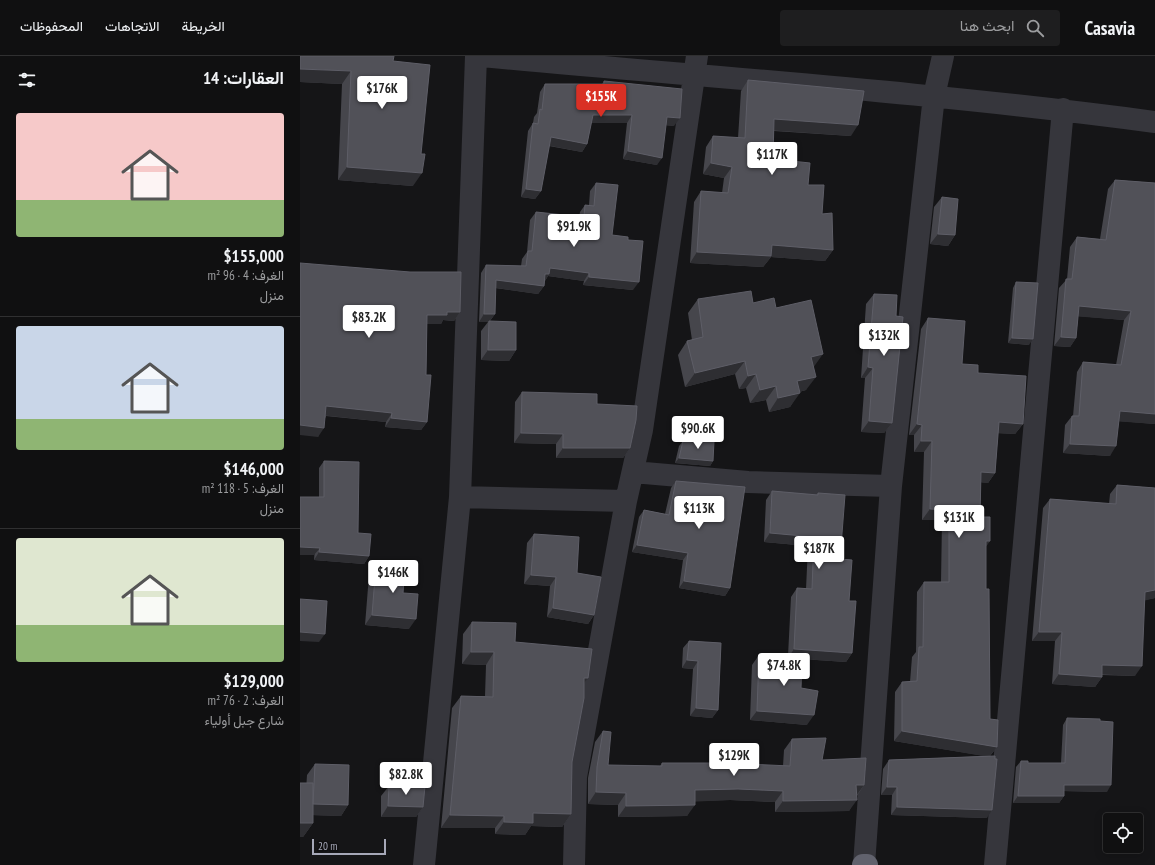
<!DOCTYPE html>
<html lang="ar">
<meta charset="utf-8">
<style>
body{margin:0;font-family:"PT Sans Narrow",Vazirmatn,sans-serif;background:#1e1e1f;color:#f1f3f6;direction:rtl;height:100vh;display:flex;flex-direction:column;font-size:15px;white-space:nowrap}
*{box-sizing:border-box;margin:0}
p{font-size:13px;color:#9c9d9f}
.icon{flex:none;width:22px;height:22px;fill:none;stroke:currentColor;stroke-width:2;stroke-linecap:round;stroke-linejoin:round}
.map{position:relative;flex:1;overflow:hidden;direction:ltr}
.panel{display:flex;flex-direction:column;background:#101011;width:300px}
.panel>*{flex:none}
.fabs{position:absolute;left:803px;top:757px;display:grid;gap:8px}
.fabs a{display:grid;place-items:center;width:40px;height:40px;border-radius:4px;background:#101011;box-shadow:0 2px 10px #0003,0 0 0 1px #303031;font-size:20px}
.scale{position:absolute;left:12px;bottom:10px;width:74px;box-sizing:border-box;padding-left:4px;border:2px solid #a6a8b8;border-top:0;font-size:11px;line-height:14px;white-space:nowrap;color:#a6a8b8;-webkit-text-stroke:3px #101012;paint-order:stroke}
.price{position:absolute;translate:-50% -34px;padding:0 9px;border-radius:4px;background:#fff;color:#222;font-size:13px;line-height:26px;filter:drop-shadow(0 1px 2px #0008)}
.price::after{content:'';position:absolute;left:50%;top:24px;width:12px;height:9px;margin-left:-6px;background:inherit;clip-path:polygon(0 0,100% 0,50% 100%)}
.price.selected{background:#d93025;color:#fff}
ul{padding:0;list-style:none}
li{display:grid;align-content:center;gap:8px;height:212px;padding:0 16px}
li+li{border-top:1px solid #303031}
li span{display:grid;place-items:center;height:124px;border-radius:4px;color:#555}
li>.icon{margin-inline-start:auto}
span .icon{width:72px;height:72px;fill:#fffc;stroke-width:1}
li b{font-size:17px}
h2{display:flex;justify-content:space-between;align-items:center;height:48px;padding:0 16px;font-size:17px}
header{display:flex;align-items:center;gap:24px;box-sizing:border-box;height:56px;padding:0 20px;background:#101011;border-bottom:1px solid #303031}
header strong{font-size:19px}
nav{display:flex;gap:22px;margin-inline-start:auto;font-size:14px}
.search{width:280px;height:36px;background:#1e1e1f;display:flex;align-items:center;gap:10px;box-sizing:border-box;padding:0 14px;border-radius:4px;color:#9c9d9f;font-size:15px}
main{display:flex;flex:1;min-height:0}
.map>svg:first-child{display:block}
</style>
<header>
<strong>Casavia</strong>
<div class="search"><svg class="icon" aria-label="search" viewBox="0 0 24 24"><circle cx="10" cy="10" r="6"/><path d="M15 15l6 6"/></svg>ابحث هنا</div>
<nav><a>الخريطة</a><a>الاتجاهات</a><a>المحفوظات</a></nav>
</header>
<main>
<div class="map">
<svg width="855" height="809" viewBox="0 0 855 809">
<rect width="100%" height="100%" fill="#151517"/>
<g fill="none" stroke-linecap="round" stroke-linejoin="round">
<path stroke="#36363c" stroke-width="22" d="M 181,0 C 406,21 631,36 855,66
M 333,416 L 448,426 L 591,430
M 160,441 L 326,445
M 124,809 L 160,441 L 176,0
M 274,809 L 276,721 L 326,445 L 342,374 L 397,0
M 564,809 L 591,430 L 634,40 L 643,0
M 695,809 L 763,53"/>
<path stroke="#61626d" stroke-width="22" d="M 563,809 L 567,809"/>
</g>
<path fill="#46464c" d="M 93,5 L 113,130 L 38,124 L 42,28 L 0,26 Z
M 448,24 L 551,80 L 474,75 L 473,103 L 508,129 L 522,158 L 533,194 L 525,205 L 471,201 L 463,211 L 390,207 L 394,146 L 401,135 L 422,137 L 424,122 L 403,118 L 406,91 L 413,80 L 438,82 L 441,35 Z
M 304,25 L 374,70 L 366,69 L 357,109 L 323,103 L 327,67 L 291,67 L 287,88 L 282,96 L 249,90 L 241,135 L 235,143 L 221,141 L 228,75 L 233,67 L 234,61 L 237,57 L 240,36 L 245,28 L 302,28 Z
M 815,124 L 855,127 L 855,368 L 819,365 L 810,400 L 763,397 L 765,369 L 772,360 L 773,360 L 777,316 L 783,306 L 816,309 L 824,264 L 778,260 L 776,282 L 770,291 L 754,290 L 759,232 L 767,223 L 770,191 L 777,181 L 800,183 L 808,133 Z
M 296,127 L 312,179 L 328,184 L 333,234 L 283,229 L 284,225 L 248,220 L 245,225 L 244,230 L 238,238 L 195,232 L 195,258 L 190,265 L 216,294 L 209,305 L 181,304 L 181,275 L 188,266 L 179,266 L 181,217 L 186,209 L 221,210 L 222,203 L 227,196 L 230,164 L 236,156 L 279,161 L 280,156 L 285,149 L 289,149 L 290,135 Z
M 642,141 L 655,179 L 648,190 L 630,188 L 634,151 Z
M 0,207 L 160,256 L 154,265 L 143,264 L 141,268 L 127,268 L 126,319 L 127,366 L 121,374 L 85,371 L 86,366 L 26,360 L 18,381 Z
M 716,226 L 729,289 L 708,287 L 713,232 Z
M 574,238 L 596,260 L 592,367 L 584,377 L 561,376 L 565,322 L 561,322 L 566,248 Z
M 398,243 L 453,247 L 476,252 L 514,312 L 506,334 L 499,336 L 490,351 L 469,356 L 466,344 L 450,347 L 446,332 L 439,333 L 435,318 L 385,331 L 378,299 L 387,285 L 392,284 L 388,257 Z
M 628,262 L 662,308 L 678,317 L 723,368 L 715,378 L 698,377 L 695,417 L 688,427 L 681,426 L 680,461 L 690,485 L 686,490 L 686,533 L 690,663 L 697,691 L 690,700 L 687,762 L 591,759 L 592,739 L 581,739 L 583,713 L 589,704 L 685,700 L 594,685 L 595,636 L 602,626 L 610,626 L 612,601 L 616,596 L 617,536 L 624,526 L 641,526 L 642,464 L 622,464 L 624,396 L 614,396 L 614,379 L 609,379 L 621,273 Z
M 222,336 L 297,348 L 330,392 L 323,402 L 256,402 L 256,388 L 214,387 L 215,346 Z
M 383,385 L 413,405 L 410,410 L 375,407 L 379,390 Z
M 24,405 L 69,500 L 64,508 L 14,504 L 19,441 L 19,412 Z
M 376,425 L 430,532 L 425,540 L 379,532 L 383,504 L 332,496 L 339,461 L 344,454 L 365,458 L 371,432 Z
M 817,429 L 855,432 L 855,542 L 845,544 L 835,620 L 802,619 L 802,621 L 795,631 L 752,628 L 755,585 L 732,585 L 743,452 L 750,443 L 809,448 L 810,438 Z
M 472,435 L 516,439 L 518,437 L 540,503 L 549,545 L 552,597 L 546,606 L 502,603 L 501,632 L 507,669 L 450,664 L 452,609 L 459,599 L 488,600 L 491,541 L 497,532 L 506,533 L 508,490 L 464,486 L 466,444 Z
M 234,478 L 277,517 L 294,559 L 288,568 L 247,561 L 250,530 L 224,528 L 227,487 Z
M 76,509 L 103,537 L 109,573 L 65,569 L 69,519 Z
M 172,566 L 288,622 L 284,627 L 272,706 L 271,758 L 262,771 L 231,770 L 225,779 L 195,778 L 195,772 L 141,772 L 152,652 L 161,640 L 185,640 L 186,609 L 162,608 L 163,578 Z
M 389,585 L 421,587 L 418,654 L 412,662 L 390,660 L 393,613 L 382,612 L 383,592 Z
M 767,662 L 807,736 L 764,735 L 764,740 L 759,747 L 713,747 L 716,711 L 721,705 L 728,707 L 761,707 L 763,669 Z
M 303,675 L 308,709 L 360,710 L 362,707 L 483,710 L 484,694 L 492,683 L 522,704 L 564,729 L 557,740 L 549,755 L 475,756 L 475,746 L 430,744 L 395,745 L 387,760 L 318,761 L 318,749 L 288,748 L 288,722 L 295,686 Z
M 15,708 L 48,749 L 41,760 L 13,759 L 13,767 L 3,781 L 7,719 Z
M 89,730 L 123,751 L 116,761 L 81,761 L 81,740 Z"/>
<path fill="#2e2e32" d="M 0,13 L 51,15 L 42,28 L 0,26 Z
M 293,59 L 332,59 L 327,67 L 287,67 Z
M 367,61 L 380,62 L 374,70 L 361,69 Z
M 474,63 L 558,69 L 551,80 L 467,74 Z
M 251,81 L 287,88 L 282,96 L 246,89 Z
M 328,95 L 362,102 L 357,109 L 323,103 Z
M 411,107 L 432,111 L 424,122 L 403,118 Z
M 47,111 L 122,117 L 113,130 L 38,124 Z
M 226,133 L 241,135 L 235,143 L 221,141 Z
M 638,178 L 655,179 L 648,190 L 630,188 Z
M 472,189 L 533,194 L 525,205 L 471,201 L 463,211 L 390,207 L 397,196 Z
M 250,212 L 289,217 L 284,225 L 248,220 L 244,226 L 240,226 Z
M 289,221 L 339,226 L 333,234 L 283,229 Z
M 196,224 L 244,230 L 238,238 L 190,231 Z
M 779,250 L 831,255 L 824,264 L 772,260 Z
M 147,256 L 160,256 L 154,265 L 143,264 L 141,268 L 121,268 L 127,259 Z
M 184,258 L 195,258 L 189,266 L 189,265 L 188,266 L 179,266 Z
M 761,281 L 776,282 L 770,291 L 754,290 Z
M 712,282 L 733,283 L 729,289 L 708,287 Z
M 188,294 L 216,294 L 209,305 L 181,304 Z
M 523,298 L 513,312 L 511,301 Z
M 445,305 L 435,318 L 385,331 L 395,317 Z
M 568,311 L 573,312 L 565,322 L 561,322 Z
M 456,318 L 446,332 L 439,333 L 448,320 Z
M 516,321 L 506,334 L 487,339 L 497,325 Z
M 476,330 L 466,344 L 450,347 L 460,334 Z
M 500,337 L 490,351 L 469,356 L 478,342 Z
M 26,350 L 92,357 L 86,366 L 20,359 Z
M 820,355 L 855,358 L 855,368 L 813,365 Z
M 91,362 L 127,366 L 121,374 L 85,371 Z
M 569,365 L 592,367 L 584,377 L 561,376 Z
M 699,366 L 723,368 L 715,378 L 692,377 Z
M 617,368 L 622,369 L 614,379 L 609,379 Z
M 0,369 L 24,372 L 18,381 L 0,379 Z
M 221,377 L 263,378 L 256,388 L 214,387 Z
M 621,385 L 632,385 L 624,396 L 614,396 Z
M 770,388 L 816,390 L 810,400 L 763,397 Z
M 263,392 L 330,392 L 323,402 L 256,402 Z
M 379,402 L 413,405 L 410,410 L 375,407 Z
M 681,416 L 695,417 L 688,427 L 673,426 Z
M 630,453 L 649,454 L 642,464 L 622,464 Z
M 470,477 L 514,481 L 508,490 L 464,486 Z
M 686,485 L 690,485 L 682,496 Z
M 337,489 L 388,497 L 383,504 L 332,496 Z
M 0,491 L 20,492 L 14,499 L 0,499 Z
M 19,496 L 69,500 L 64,508 L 14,504 Z
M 231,519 L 256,521 L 250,530 L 224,528 Z
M 384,525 L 430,532 L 425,540 L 379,532 Z
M 855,534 L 855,542 L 839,546 L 845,536 Z
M 253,552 L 294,559 L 288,568 L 247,561 Z
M 72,559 L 116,563 L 109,573 L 65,569 Z
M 0,576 L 25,578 L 19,586 L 0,585 Z
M 739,576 L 762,576 L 755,585 L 732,585 Z
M 494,593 L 552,597 L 546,606 L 488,602 Z
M 171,596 L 194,596 L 186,609 L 162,608 Z
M 387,604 L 398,605 L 393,613 L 382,612 Z
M 802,609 L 842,610 L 835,620 L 795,618 Z
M 759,618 L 802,621 L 795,631 L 752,628 Z
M 284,622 L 288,622 L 279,634 Z
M 396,652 L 418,654 L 412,662 L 390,660 Z
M 457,655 L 514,659 L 507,669 L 450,664 Z
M 602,675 L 697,691 L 689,701 L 594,685 Z
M 556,729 L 564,729 L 556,740 Z
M 764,729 L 811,729 L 807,736 L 759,735 Z
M 587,731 L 597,731 L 592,739 L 581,739 Z
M 438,733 L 483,735 L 475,746 L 430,744 L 387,746 L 395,734 Z
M 296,736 L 326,737 L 318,749 L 288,748 Z
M 718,740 L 764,740 L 759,747 L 713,747 Z
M 557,744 L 549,755 L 475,756 L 483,745 Z
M 13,748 L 48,749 L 41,760 L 6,759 Z
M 395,749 L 387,760 L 318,761 L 326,750 Z
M 88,750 L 123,751 L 116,761 L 81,761 Z
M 597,751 L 692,754 L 687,762 L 591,759 Z
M 233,757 L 271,758 L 262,771 L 231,770 L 225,779 L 195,778 L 204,766 Z
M 150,759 L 204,760 L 195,772 L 141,772 Z
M 0,767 L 13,767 L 3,781 L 0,781 Z"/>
<path fill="#515158" stroke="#5e5e67" d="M 0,0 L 94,0 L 93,5 L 130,9 L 121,98 L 125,98 L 122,117 L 47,111 L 51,15 L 0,13 Z
M 448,24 L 564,35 L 558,69 L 474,63 L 473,103 L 510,107 L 508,129 L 524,129 L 522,158 L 532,157 L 533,194 L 472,189 L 471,200 L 397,196 L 401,135 L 428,137 L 432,111 L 411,107 L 413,80 L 445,82 Z
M 304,25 L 382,33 L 380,62 L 367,61 L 362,102 L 328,95 L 332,59 L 293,59 L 287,88 L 251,81 L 241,135 L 226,133 L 233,67 L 238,68 L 240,53 L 242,54 L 245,28 L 304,28 Z
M 815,124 L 855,127 L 855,358 L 820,355 L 816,390 L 770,388 L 772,360 L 779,360 L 783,306 L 821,309 L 831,255 L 779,250 L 776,282 L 761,281 L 766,223 L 772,223 L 777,181 L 806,184 Z
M 296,127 L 318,129 L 312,179 L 328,181 L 328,184 L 343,185 L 339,226 L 289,221 L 289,217 L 250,212 L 249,218 L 245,218 L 244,230 L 196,224 L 195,258 L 184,258 L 186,209 L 226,210 L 228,195 L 232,195 L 236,156 L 284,161 L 285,149 L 294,150 Z
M 642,141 L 658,143 L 655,179 L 638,178 Z
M 0,207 L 110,216 L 161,216 L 160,256 L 147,256 L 147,259 L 127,259 L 126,319 L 131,319 L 127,366 L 91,362 L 92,357 L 26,350 L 24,372 L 0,369 Z
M 716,226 L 738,227 L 733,283 L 712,282 Z
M 451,235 L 453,247 L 474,242 L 476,252 L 511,244 L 523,298 L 511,301 L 516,321 L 497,325 L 500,337 L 478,342 L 476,330 L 460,334 L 456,318 L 448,320 L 445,305 L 395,317 L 387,285 L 403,281 L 398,243 Z
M 574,238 L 597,239 L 596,260 L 603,261 L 592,367 L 569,365 L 573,312 L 568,311 Z
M 628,262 L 665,265 L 662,308 L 678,309 L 678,317 L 726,320 L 723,368 L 699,366 L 695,417 L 681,416 L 680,461 L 690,461 L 690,485 L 686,485 L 686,533 L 689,533 L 690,663 L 698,664 L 697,691 L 602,675 L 602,626 L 617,625 L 619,591 L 623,591 L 624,526 L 649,526 L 649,454 L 630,453 L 632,385 L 621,385 L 622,369 L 617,368 Z
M 189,265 L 216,266 L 216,294 L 188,294 Z
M 222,336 L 297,338 L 297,348 L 337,350 L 336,364 L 330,392 L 263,392 L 263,378 L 221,377 Z
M 383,385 L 414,385 L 413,405 L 379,402 Z
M 24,405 L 59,406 L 58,477 L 71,478 L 69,500 L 19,496 L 20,492 L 0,491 L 0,441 L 24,441 Z
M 376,425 L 445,431 L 430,532 L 384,525 L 388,497 L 337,489 L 344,454 L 369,459 Z
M 817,429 L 855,432 L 855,534 L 845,536 L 842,610 L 802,609 L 802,621 L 759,618 L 762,576 L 739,576 L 750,443 L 816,448 Z
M 472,435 L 518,439 L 518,437 L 545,439 L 540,503 L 552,504 L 549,545 L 556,545 L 552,597 L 494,593 L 497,532 L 512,533 L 514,481 L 470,477 Z
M 234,478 L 279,481 L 277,517 L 301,521 L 294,559 L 253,552 L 256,521 L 231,519 Z
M 76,509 L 105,511 L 103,537 L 118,538 L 116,563 L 72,559 Z
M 0,543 L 27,545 L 25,578 L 0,576 Z
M 172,566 L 216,567 L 215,586 L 292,593 L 288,622 L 284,622 L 284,642 L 272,706 L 271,758 L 233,757 L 233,767 L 204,766 L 204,760 L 150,759 L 161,640 L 193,641 L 194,596 L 171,596 Z
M 389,585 L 421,587 L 418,654 L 396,652 L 398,605 L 387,604 Z
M 459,599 L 502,601 L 501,632 L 518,635 L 514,659 L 457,655 Z
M 767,662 L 800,663 L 800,665 L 813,666 L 811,729 L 764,729 L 764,740 L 718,740 L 721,705 L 728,705 L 728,707 L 765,707 Z
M 303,675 L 311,676 L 308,709 L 362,710 L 362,707 L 426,707 L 490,710 L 492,683 L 526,682 L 522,704 L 566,702 L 564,729 L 556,729 L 557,744 L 483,745 L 483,735 L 438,733 L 395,734 L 395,749 L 326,750 L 326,737 L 296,736 L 297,711 Z
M 695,700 L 695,703 L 697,703 L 692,754 L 597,751 L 597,731 L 587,731 L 589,704 Z
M 15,708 L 49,709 L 48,749 L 13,748 Z
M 0,727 L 13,727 L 13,767 L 0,767 Z
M 89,730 L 125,730 L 123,751 L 88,750 Z"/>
</svg>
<div class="fabs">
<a><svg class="icon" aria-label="locate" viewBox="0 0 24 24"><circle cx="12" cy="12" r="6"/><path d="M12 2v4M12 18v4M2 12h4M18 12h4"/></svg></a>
</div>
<div class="scale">20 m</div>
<b class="price" style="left:82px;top:54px">$176K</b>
<b class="price selected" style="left:301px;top:62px">$155K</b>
<b class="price" style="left:472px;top:120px">$117K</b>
<b class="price" style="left:274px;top:192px">$91.9K</b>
<b class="price" style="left:69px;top:283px">$83.2K</b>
<b class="price" style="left:584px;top:301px">$132K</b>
<b class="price" style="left:398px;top:394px">$90.6K</b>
<b class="price" style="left:399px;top:474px">$113K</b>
<b class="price" style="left:659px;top:483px">$131K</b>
<b class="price" style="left:519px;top:514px">$187K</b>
<b class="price" style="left:93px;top:538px">$146K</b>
<b class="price" style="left:484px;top:631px">$74.8K</b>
<b class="price" style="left:434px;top:721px">$129K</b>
<b class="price" style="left:106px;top:740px">$82.8K</b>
</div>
<section class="panel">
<h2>العقارات: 14<svg class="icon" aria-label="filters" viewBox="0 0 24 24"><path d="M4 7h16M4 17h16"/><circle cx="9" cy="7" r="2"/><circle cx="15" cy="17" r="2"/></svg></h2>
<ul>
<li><span style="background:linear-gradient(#f6c9c9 70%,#8fb573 0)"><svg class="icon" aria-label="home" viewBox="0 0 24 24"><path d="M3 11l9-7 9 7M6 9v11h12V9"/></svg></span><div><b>$155,000</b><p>الغرف: 4 · 96 m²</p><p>منزل</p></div></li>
<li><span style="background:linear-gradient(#c9d6e8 75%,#8fb573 0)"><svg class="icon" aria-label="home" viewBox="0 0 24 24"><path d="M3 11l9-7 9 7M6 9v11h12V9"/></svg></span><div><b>$146,000</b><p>الغرف: 5 · 118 m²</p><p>منزل</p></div></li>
<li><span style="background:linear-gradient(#dfe7d0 70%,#8fb573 0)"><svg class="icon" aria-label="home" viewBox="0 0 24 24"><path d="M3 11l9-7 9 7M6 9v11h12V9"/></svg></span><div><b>$129,000</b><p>الغرف: 2 · 76 m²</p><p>شارع جبل أولياء</p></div></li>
</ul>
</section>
</main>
